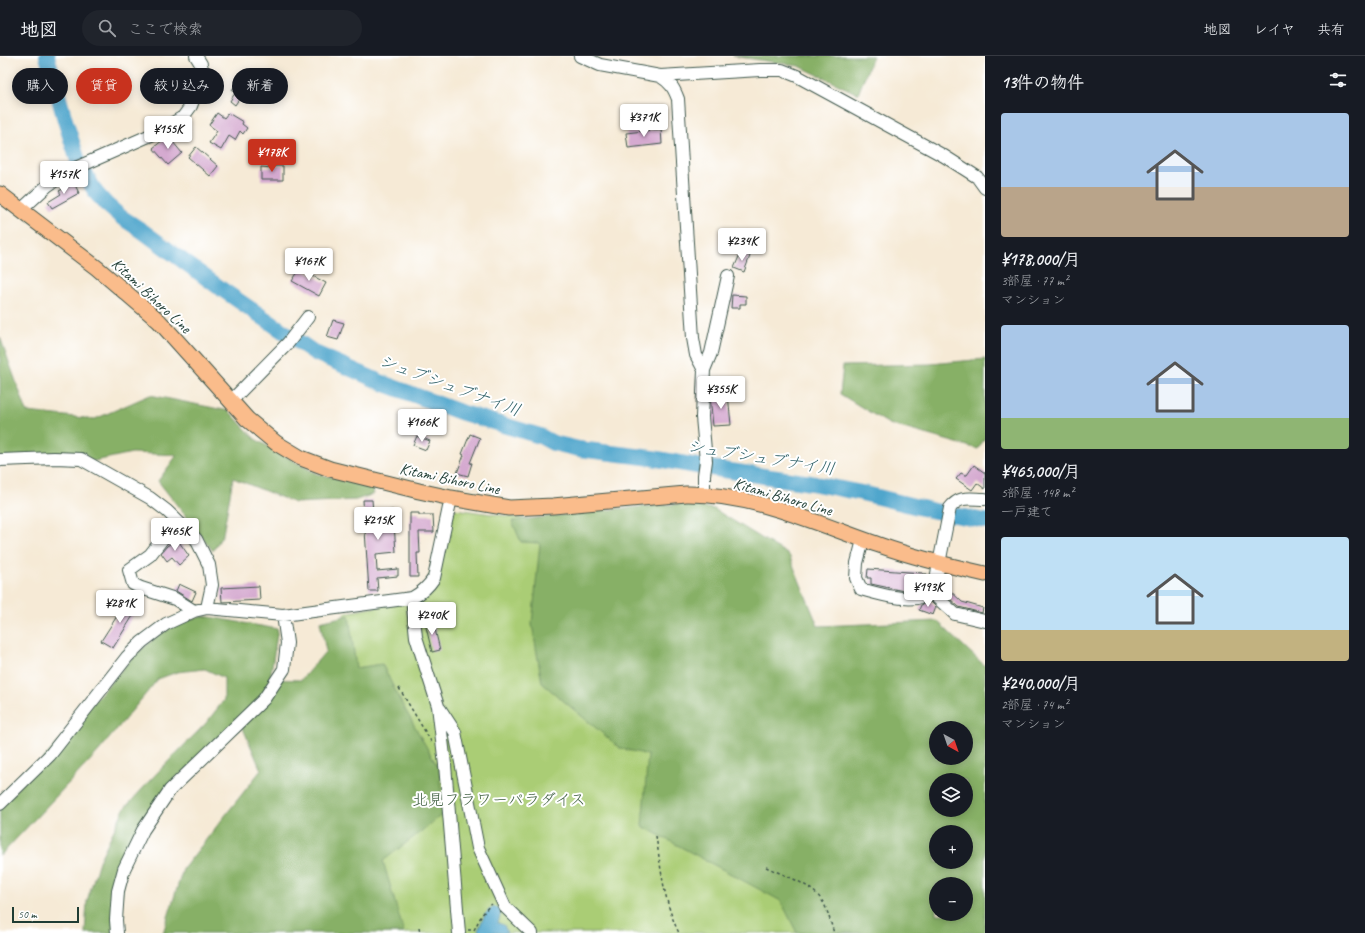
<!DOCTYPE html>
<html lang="ja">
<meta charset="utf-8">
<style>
body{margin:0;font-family:Caveat,"Klee One",sans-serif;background:#20242c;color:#f1f3f6;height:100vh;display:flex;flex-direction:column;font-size:15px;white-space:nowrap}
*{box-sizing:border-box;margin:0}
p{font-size:13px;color:#9ea1a6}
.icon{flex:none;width:22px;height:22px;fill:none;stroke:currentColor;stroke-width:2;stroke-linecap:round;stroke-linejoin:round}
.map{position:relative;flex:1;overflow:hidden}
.panel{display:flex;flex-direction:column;background:#171b24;width:380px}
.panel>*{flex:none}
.guide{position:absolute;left:12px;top:12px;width:380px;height:36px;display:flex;gap:8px}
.needle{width:26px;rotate:140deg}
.controls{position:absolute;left:929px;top:665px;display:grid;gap:8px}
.controls a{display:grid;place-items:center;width:44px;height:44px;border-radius:50%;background:#171b24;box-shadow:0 2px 10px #0003;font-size:20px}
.scale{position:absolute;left:12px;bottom:10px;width:67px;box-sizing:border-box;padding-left:4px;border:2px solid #1f3d34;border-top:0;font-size:11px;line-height:14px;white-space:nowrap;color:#1f3d34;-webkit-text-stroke:3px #fff;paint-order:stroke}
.price{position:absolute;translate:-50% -34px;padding:0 9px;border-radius:4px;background:#fff;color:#222;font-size:13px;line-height:26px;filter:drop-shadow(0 1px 2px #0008)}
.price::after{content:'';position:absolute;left:50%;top:24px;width:12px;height:9px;margin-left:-6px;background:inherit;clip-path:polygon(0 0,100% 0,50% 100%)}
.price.selected{background:#c8321e;color:#fff}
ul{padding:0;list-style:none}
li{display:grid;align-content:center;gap:8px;height:212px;padding:0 16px}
li span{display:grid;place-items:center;height:124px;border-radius:4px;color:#555}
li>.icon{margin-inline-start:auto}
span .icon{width:72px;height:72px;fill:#fffc;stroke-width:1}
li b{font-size:17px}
h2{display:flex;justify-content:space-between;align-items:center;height:48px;padding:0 16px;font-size:17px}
.chip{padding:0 14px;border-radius:18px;background:#171b24;box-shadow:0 2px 10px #0003;font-size:14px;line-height:36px}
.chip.selected{background:#c8321e;color:#fff}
header{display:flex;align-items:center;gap:24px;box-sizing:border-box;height:56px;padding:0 20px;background:#171b24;border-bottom:1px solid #363941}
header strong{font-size:19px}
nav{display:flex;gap:22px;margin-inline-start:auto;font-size:14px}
.search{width:280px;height:36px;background:#20242c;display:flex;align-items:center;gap:10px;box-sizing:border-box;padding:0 14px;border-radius:22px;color:#9ea1a6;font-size:15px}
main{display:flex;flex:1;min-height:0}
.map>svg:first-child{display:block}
</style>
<header>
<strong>地図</strong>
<div class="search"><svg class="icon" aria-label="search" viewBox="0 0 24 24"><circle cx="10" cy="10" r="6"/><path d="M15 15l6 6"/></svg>ここで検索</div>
<nav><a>地図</a><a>レイヤ</a><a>共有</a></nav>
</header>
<main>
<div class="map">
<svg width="985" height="877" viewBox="0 0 985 877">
<rect width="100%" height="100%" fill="#fff"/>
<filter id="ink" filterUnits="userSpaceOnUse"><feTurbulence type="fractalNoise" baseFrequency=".025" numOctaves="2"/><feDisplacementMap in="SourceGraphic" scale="8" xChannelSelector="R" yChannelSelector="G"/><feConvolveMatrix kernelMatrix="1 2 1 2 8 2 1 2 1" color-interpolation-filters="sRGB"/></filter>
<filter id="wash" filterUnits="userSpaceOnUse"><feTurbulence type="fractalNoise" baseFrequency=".012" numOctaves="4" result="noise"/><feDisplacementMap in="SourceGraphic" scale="16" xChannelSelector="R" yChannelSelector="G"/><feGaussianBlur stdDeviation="0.9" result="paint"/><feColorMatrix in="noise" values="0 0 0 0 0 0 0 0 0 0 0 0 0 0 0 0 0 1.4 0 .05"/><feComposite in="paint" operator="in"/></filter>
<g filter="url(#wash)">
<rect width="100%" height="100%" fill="#f6ead6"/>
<path fill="#aacd75" stroke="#648554" d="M 455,453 L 543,465 L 871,877 L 380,877 L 348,614 L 344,557 L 420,543 Z"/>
<path fill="#87b066" stroke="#53764d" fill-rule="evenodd" d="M 733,0 L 873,0 L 858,38 L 799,10 Z
M 0,281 L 27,356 L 95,363 L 150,339 L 229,355 L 255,383 L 317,418 L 371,429 L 374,438 L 356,444 L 295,447 L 233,422 L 223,478 L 213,495 L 158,425 L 177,399 L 132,397 L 95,405 L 0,408 Z
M 985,303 L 985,382 L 978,393 L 889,368 L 840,338 L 843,310 L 930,308 Z
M 680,448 L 714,453 L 789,499 L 818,570 L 937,565 L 985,610 L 985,877 L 797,877 L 781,845 L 642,770 L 648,699 L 620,692 L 542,627 L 532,568 L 540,487 L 521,486 L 512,465 L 614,453 ZM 936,672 L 966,672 L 966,702 L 936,702 ZM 936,724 L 966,724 L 966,754 L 936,754 ZM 936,776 L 966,776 L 966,806 L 936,806 ZM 936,828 L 966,828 L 966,858 L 936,858 Z
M 349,559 L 356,612 L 382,608 L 402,648 L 439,713 L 443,758 L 383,805 L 404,877 L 163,877 L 183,813 L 261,714 L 242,670 L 176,722 L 131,789 L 114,877 L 85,877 L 87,845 L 99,805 L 124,753 L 154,720 L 206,667 L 224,644 L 224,622 L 205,613 L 177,616 L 158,623 L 98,696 L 0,800 L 0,752 L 132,602 L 158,579 L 180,566 L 204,560 L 278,573 L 270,623 L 301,624 L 326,595 L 320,566 Z"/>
<path fill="#4fa6cc" stroke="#377280" d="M 493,851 L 500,852 L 501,857 L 498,867 L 504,869 L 507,877 L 479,877 L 478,874 L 485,858 Z"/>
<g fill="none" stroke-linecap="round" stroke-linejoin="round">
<path stroke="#4fa6cc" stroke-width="16" d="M 47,0 L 65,64 L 78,105 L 96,137 L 106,148 L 121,161 L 141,174 L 220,232 L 315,297 L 385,328 L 460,356 L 540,380 L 553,387 L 579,393 L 652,402 L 697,410 L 811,427 L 862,437 L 930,454 L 985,465"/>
</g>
<g id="blocks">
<path fill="#d5aad0" d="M 244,16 L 256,24 L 243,41 L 241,40 L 235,49 L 230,45 L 235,37 L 232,34 Z
M 217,57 L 224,62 L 228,57 L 243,66 L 242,68 L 247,72 L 243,78 L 240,75 L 235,84 L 229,80 L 221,94 L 209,87 L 217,75 L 209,69 Z
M 661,73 L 662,88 L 628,92 L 626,77 Z
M 168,80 L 182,97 L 168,109 L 153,92 Z
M 196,91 L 218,110 L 210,120 L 188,101 Z
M 272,110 L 283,110 L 283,124 L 261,124 L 261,111 L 272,112 Z
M 74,127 L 79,137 L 52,152 L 48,146 L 61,138 L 59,135 Z
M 741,196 L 750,200 L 744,216 L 734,212 Z
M 300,213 L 326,227 L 319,240 L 292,225 Z
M 732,239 L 746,240 L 746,248 L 740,248 L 740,252 L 731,252 Z
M 333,264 L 344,267 L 338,284 L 327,281 Z
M 728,338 L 731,369 L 713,370 L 710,340 Z
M 470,378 L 480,382 L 470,407 L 472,407 L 468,420 L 457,417 L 464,399 L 462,398 Z
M 417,380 L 430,385 L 426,394 L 413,389 Z
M 974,409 L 985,417 L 985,433 L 977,427 L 972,434 L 956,423 L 961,417 L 965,419 L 967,419 Z
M 363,444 L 372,444 L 373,456 L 393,454 L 396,496 L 376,498 L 377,515 L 398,513 L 398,520 L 377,522 L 378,535 L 369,535 Z
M 410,457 L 419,457 L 419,459 L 433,459 L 434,476 L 419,476 L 420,497 L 417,497 L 418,521 L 410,521 Z
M 177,483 L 189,500 L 179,509 L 172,501 L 167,505 L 161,497 L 167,490 Z
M 868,513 L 923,517 L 923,518 L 927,518 L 925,530 L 927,531 L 916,535 L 904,535 L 871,528 L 871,522 L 867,522 Z
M 179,528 L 196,536 L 192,545 L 176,535 Z
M 943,528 L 962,546 L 983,552 L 982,557 L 959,551 L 941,535 Z
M 259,530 L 260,544 L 222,546 L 221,532 Z
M 128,543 L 139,550 L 113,592 L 101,585 Z
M 931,546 L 936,551 L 933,559 L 919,554 L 921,549 Z
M 433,565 L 440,594 L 432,596 L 425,567 Z"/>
</g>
</g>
<g filter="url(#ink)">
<use href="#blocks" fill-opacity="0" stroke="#3f574c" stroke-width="1"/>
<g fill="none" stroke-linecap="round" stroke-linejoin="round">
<defs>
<path id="minor" d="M 580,0 L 600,9 L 660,20 L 760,14 L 782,14 L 797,20 L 944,100 L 977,121 L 985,132
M 660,20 C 670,26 674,32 678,43 L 693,282 L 696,299 L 704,314 L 702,361 L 706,405 L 704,419 L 704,438
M 21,154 L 47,130 L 71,114 L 160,75 L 183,61 L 191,50 L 203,18 L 201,8 L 196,0
M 704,314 L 711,297 L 728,220
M 231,345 L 288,287 L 308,261
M 0,404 L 54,402 L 81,403 L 150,442 L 167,455 L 196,483 L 209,509 L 212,529 L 207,552
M 985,443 C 970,443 960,439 950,452 L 933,538 L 955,558 L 985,565
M 182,470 L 164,481 L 150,499 L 129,514 L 133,528 L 141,532 L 175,543 L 194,555
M 863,484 L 857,507 L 856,522 L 861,533 C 878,538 899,544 917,542 C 922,541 928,539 933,538
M 412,542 L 416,581 L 438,650 L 445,709 L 459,877
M 440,653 L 455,676 L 478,792 L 505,851 L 532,877
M 0,748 L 50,699 L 127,601 L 142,586 L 166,568 L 194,555 L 207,552 L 283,559 L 412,542 C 422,537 428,531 434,522 L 451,442
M 117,877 L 116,864 L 118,835 L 124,813 L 143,774 L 170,734 L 264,643 L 284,613 L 287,587 L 283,559"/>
<path id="major" d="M 0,138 L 97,212 L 159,265 L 247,363 L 276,387 L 301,402 L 330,413 L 419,435 L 451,442 L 509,452 L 553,450 L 686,438 C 753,437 820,469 882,490 C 916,502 950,510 985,518"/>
</defs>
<use href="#minor" stroke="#3f574c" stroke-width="14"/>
<use href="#major" stroke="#3f574c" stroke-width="17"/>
<path stroke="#3f574c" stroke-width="1.5" stroke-dasharray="3 3" stroke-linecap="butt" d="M 399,632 L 432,687
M 656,780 C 661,813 664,847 679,877
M 766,811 C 787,821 815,828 825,850 C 829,859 831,868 834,877
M 419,872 L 420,877
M 468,874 L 474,874 C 479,864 483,855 492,848"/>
<use href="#minor" stroke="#fff" stroke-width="12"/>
<use href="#major" stroke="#fabc8b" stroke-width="15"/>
</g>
</g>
<g text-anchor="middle" stroke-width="4" stroke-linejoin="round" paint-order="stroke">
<g font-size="16" fill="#1f3d34" stroke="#fff">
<text transform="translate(152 239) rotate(43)" y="6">Kitami Bihoro Line</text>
<text transform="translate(450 422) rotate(12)" y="6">Kitami Bihoro Line</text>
<text transform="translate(783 440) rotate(16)" y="6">Kitami Bihoro Line</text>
</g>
<g font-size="16" fill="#426144" stroke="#fff">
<text x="499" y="749">北見フラワーパラダイス</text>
</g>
<g font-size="17" font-style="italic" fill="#306269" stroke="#fff">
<text transform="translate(450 329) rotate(20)" y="6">シュブシュブナイ川</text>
<text transform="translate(761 401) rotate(9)" y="6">シュブシュブナイ川</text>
</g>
</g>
</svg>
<div class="controls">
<a><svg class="needle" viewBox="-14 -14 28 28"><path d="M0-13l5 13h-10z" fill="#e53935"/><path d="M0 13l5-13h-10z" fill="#9ea1a6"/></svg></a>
<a><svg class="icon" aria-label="layers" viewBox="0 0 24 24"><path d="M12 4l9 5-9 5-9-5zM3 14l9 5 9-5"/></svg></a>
<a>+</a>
<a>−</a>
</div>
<div class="scale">50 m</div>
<b class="price" style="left:644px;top:82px">¥371K</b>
<b class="price" style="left:168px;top:94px">¥155K</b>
<b class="price selected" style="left:272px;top:117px">¥178K</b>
<b class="price" style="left:64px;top:139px">¥157K</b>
<b class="price" style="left:742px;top:206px">¥234K</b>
<b class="price" style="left:309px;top:226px">¥167K</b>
<b class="price" style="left:721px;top:354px">¥355K</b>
<b class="price" style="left:422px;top:387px">¥166K</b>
<b class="price" style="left:378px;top:485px">¥215K</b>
<b class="price" style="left:175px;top:496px">¥465K</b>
<b class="price" style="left:928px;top:552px">¥193K</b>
<b class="price" style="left:120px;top:568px">¥281K</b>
<b class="price" style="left:432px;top:580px">¥240K</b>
<div class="guide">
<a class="chip">購入</a>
<a class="chip selected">賃貸</a>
<a class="chip">絞り込み</a>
<a class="chip">新着</a>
</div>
</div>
<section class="panel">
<h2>13件の物件<svg class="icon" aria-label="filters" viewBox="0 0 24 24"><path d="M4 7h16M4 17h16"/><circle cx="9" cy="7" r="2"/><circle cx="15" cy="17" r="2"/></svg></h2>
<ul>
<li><span style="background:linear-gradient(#a9c7e8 60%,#b9a48a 0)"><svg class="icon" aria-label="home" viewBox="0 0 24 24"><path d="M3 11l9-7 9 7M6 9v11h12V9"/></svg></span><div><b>¥178,000/月</b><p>3部屋 · 77 m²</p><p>マンション</p></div></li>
<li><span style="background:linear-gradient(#a9c7e8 75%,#8fb573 0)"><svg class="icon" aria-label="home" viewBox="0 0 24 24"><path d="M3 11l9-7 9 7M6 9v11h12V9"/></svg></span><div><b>¥465,000/月</b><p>5部屋 · 148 m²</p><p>一戸建て</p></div></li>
<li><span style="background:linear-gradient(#bfe0f5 75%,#c2b280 0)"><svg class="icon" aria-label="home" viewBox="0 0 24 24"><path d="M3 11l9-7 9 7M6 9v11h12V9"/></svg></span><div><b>¥240,000/月</b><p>2部屋 · 74 m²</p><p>マンション</p></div></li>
</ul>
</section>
</main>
